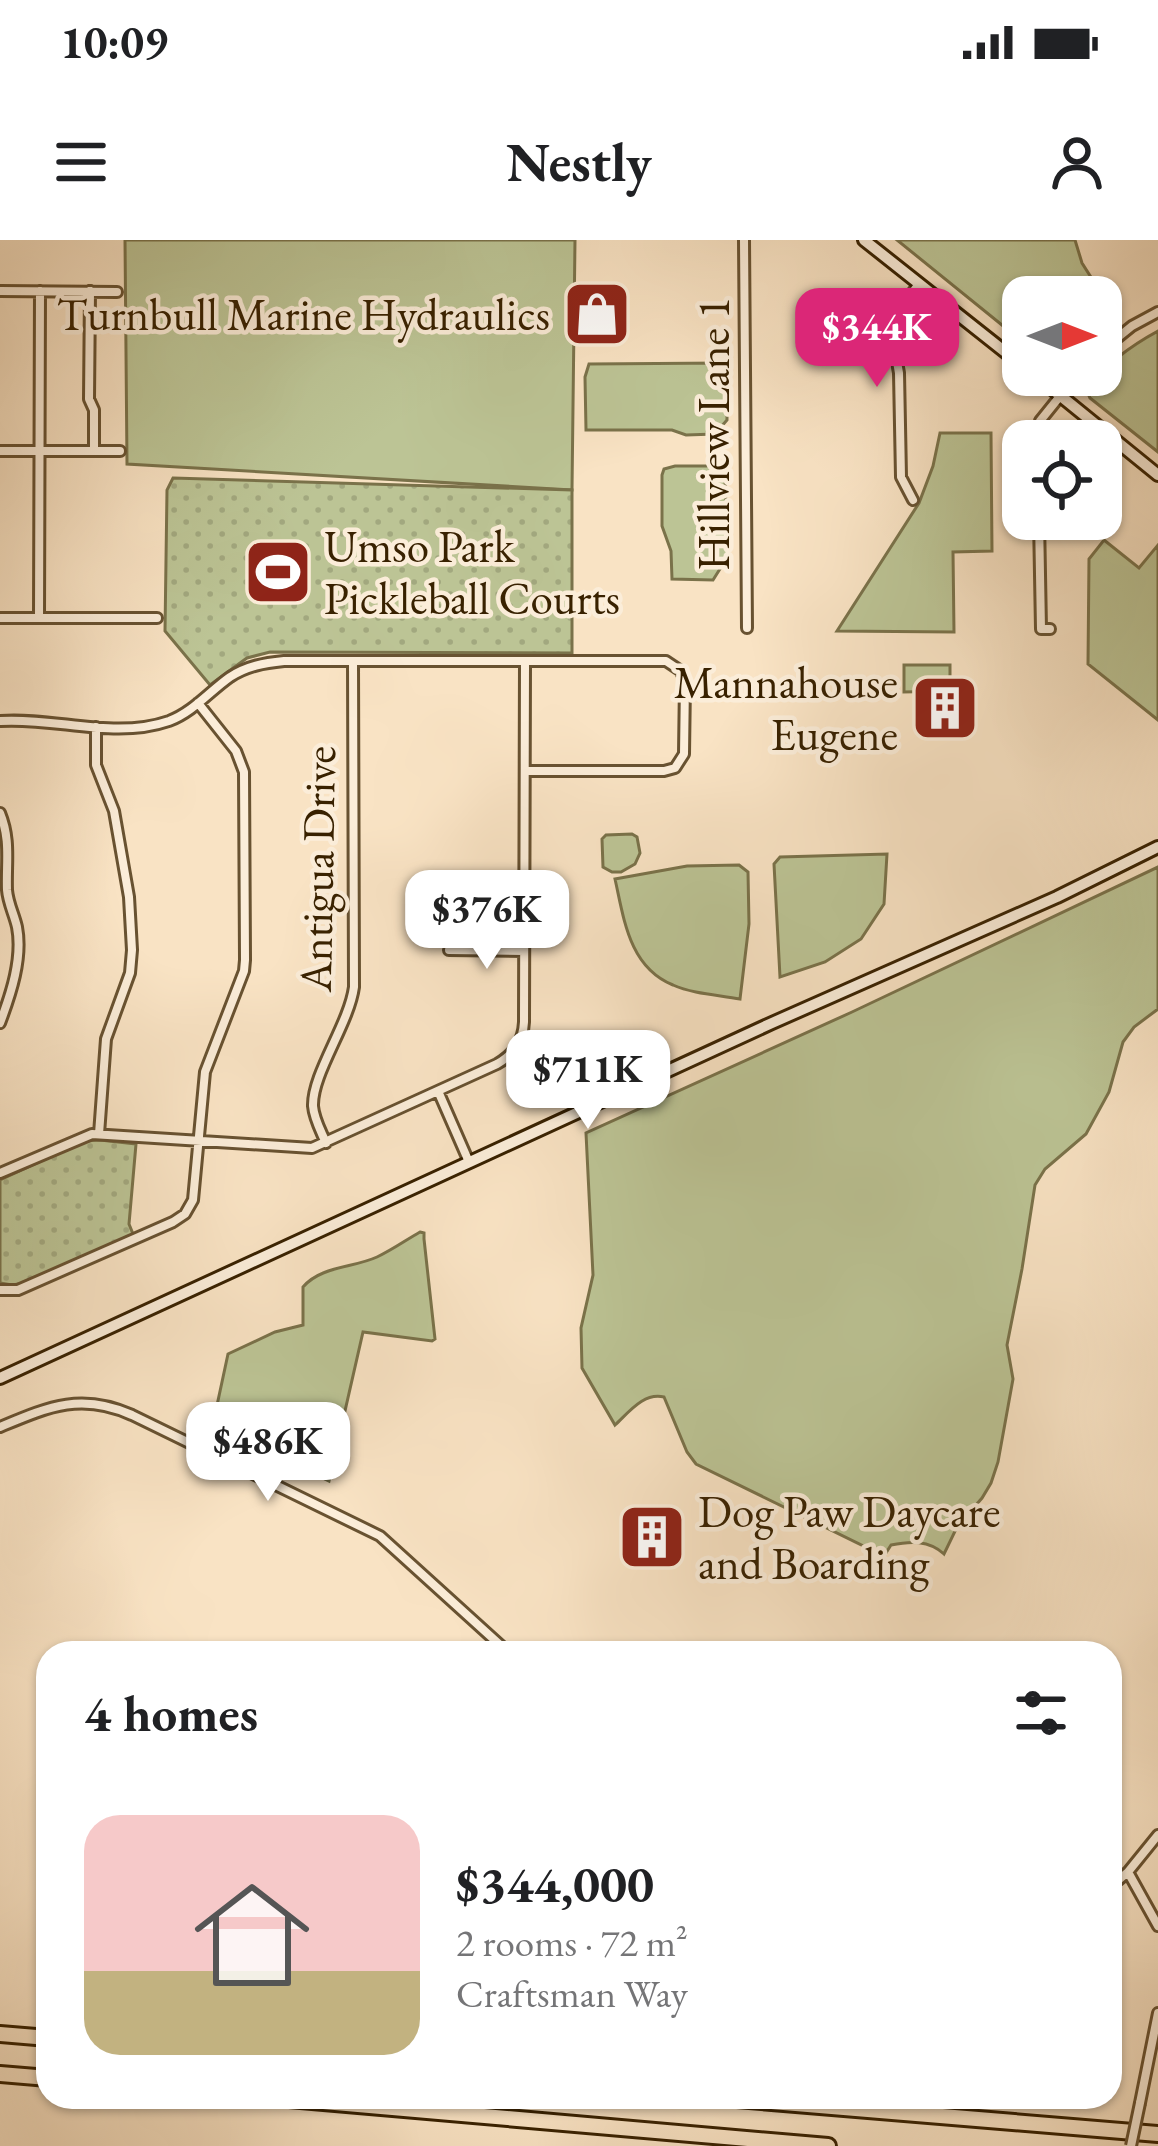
<!DOCTYPE html>
<meta charset="utf-8">
<style>
body{margin:0;font-family:"EB Garamond",serif;background:#f6f6f6;color:#202124;height:100vh;display:flex;flex-direction:column;font-size:45px;white-space:nowrap}
*{box-sizing:border-box;margin:0}
p{font-size:39px;color:#757577}
.icon{flex:none;width:66px;height:66px;fill:none;stroke:currentColor;stroke-width:2;stroke-linecap:round;stroke-linejoin:round}
.map{position:relative;flex:1;overflow:hidden}
.details{position:absolute;left:36px;top:1401px;width:1086px;height:468px;display:flex;flex-direction:column;background:#fff;border-radius:36px;box-shadow:0 3px 9px #0004}
.details>*{flex:none}
.needle{width:78px;rotate:90deg}
.buttons{position:absolute;left:1002px;top:36px;display:grid;gap:24px}
.buttons a{display:grid;place-items:center;width:120px;height:120px;border-radius:24px;background:#fff;box-shadow:0 3px 9px #0004;font-size:60px}
.price{position:absolute;translate:-50% -102px;padding:0 27px;border-radius:24px;background:#fff;color:#222;font-size:39px;line-height:78px;filter:drop-shadow(0 3px 6px #0008)}
.price::after{content:'';position:absolute;left:50%;top:72px;width:36px;height:27px;margin-left:-18px;background:inherit;clip-path:polygon(0 0,100% 0,50% 100%)}
.price.current{background:#db2777;color:#fff}
ul{padding:0;list-style:none}
li{display:flex;align-items:center;gap:36px;height:300px;padding:0 48px}
li+li{border-top:3px solid #e0e0e0}
li span{display:grid;place-items:center;flex:none;width:336px;height:240px;border-radius:36px;color:#555}
li>.icon{margin-inline-start:auto}
span .icon{width:144px;height:144px;fill:#fffc;stroke-width:1}
li b{font-size:51px}
h2{display:flex;justify-content:space-between;align-items:center;height:144px;padding:0 48px;font-size:51px}
.status{display:flex;justify-content:space-between;align-items:center;height:84px;padding:0 60px;background:#fff;direction:ltr}
.status svg{height:33px;fill:currentColor}
header{display:flex;justify-content:space-between;align-items:center;height:156px;padding:0 48px;background:#fff;font-size:54px;font-weight:700}
.map>svg:first-child{display:block}
</style>
<div class="status"><b>10:09</b><svg viewBox="0 0 49 12"><path d="M0 12V9h3v3zM5 12V6h3v6zM10 12V3h3v9zM15 12V0h3v12zM26 1h20v11H26zM47 4h2v5h-2z"/></svg></div>
<header><svg class="icon" aria-label="menu" viewBox="0 0 24 24"><path d="M4 6h16M4 12h16M4 18h16"/></svg>Nestly<svg class="icon" aria-label="person" viewBox="0 0 24 24"><circle cx="12" cy="8" r="4"/><path d="M4 21q1-7 8-7t8 7"/></svg></header>
<div class="map">
<svg width="1158" height="1906" viewBox="0 0 1158 1906">
<defs>
<pattern id="park-dots" width="8" height="8" patternUnits="userSpaceOnUse" patternTransform="scale(3)"><rect width="8" height="8" fill="#bcc495"/><path d="M2 2h.1M6 6h.1" fill="none" stroke="#a2a87f" stroke-width="1.8" stroke-linecap="round"/></pattern>
</defs>
<rect width="100%" height="100%" fill="#f9e3c4"/>
<filter id="stains"><feTurbulence type="fractalNoise" baseFrequency=".00167" numOctaves="4"/><feColorMatrix values="0 0 0 0 .2 0 0 0 0 .09 0 0 0 0 .02 0 0 0 .5 -.17"/></filter>
<radialGradient id="worn" r=".72"><stop offset=".6" stop-color="#630" stop-opacity="0"/><stop offset="1" stop-color="#630" stop-opacity=".3"/></radialGradient>
<path fill="#bcc495" stroke="#7a724a" stroke-width="3" d="M 125,0 L 575,0 L 572,250 L 127,224 Z
M 897,0 L 1075,0 L 1082,23 L 1117,78 L 1101,94 L 1101,57 L 1023,57 L 1023,102 Z
M 1158,91 L 1158,212 L 1090,158 L 1087,151 C 1101,127 1132,105 1158,91 Z
M 724,123 L 727,131 L 727,180 L 715,194 L 686,195 L 672,190 L 586,190 L 585,137 L 589,124 Z
M 940,193 L 991,193 L 992,311 L 953,312 L 954,392 L 837,391 L 919,263 L 933,226 Z
M 675,226 L 712,226 L 718,230 L 725,241 L 728,316 L 713,340 L 672,339 L 671,311 L 662,286 L 662,235 L 664,229 Z
M 1104,300 L 1139,328 L 1158,305 L 1158,480 L 1088,424 L 1089,319 Z
M 904,425 L 950,425 L 950,451 L 904,452 Z
M 632,594 L 637,597 L 640,613 L 635,624 L 621,632 L 612,632 L 603,627 L 602,599 L 606,595 Z
M 887,614 L 884,664 L 861,699 L 825,722 L 780,737 L 774,624 L 780,617 Z
M 739,625 L 748,632 L 749,684 L 740,759 C 719,755 693,754 673,745 C 629,727 624,679 615,639 L 687,626 Z
M 1158,627 L 1158,769 L 1134,787 L 1123,802 L 1109,852 L 1086,894 L 1045,929 L 1035,945 L 1022,1029 L 1007,1105 L 1013,1139 L 998,1222 L 991,1243 L 982,1258 L 957,1287 L 944,1314 C 929,1300 910,1301 891,1305 L 884,1316 L 696,1224 L 687,1212 L 664,1157 C 644,1152 629,1172 615,1185 L 582,1128 L 581,1088 L 593,1035 L 586,893 L 852,772 Z
M 420,992 L 424,993 L 424,999 L 435,1099 L 432,1101 L 363,1092 L 329,1241 L 213,1184 L 228,1114 L 275,1092 L 303,1085 L 303,1047 C 321,1026 353,1028 377,1017 C 392,1010 406,1000 420,992 Z"/>
<path fill="url(#park-dots)" stroke="#7a724a" stroke-width="3" d="M 173,238 L 572,250 L 572,413 L 270,412 L 247,418 L 210,445 L 165,391 L 167,250 Z
M 100,900 L 136,904 L 129,984 L 133,994 L 25,1043 L 12,1045 L 0,1043 L 0,940 L 85,901 Z"/>
<g fill="none" stroke-linecap="round" stroke-linejoin="round">
<defs>
<path id="street" d="M 744,0 L 747,388
M 0,51 L 117,52
M 90,51 L 89,159 L 94,170 L 94,211
M 1101,111 L 1132,86 L 1158,72
M 1038,201 L 1040,181 L 1077,135
M 0,211 L 120,211
M 913,260 L 901,237 L 899,133 L 892,94 L 899,70 L 919,44
M 1039,279 L 1041,389 L 1050,389
M 0,378 L 157,378
M 39,378 L 40,51
M 0,481 C 56,477 114,500 169,481 C 193,472 210,451 230,437 C 247,426 264,423 284,421 L 666,421 L 681,431 L 685,442 L 684,514 L 675,528 L 664,531 L 525,531
M 96,487 L 96,525 L 114,571 L 129,657 L 132,710 L 130,733 L 106,799 L 99,894
M 0,573 C 11,600 6,622 7,650 C 8,663 14,674 17,687 C 23,718 11,754 0,783
M 449,710 L 524,711
M 438,851 L 469,922
M 326,903 C 321,891 314,879 313,866 C 312,834 349,784 354,747 L 353,421
M 0,933 L 92,894 L 312,908 L 497,824 C 514,814 523,802 524,782 L 525,421
M 0,1050 L 18,1050 L 173,982 L 185,974 L 193,960 L 205,832 L 244,731 L 245,720 L 244,532 L 236,511 L 198,463
M 0,1187 C 48,1167 81,1152 132,1175 L 380,1296 L 509,1413
M 1128,1632 L 1158,1686
M 1110,1647 L 1128,1632 L 1158,1595
M 1140,1863 L 1158,1773"/>
<path id="secondary" d="M 864,0 L 1023,126
M 1035,135 L 1158,235
M 0,1138 L 772,783 L 1057,657 L 1158,607"/>
<path id="highway" d="M 0,1794 L 48,1798
M 0,1834 L 48,1838
M 266,1857 L 828,1906
M 712,1857 L 1158,1894"/>
</defs>
<use href="#street" stroke="#685231" stroke-width="14"/>
<use href="#secondary" stroke="#382100" stroke-width="16"/>
<use href="#highway" stroke="#382100" stroke-width="20"/>
<use href="#street" stroke="#fbedd9" stroke-width="8"/>
<use href="#secondary" stroke="#fbedd9" stroke-width="10"/>
<use href="#highway" stroke="#f9e3c4" stroke-width="14"/>
<defs>
<path id="street-bridge" d="M 1131,1906 L 1140,1863"/>
</defs>
<use href="#street-bridge" stroke="#685231" stroke-width="14" stroke-linecap="butt"/>
<use href="#street-bridge" stroke="#fbedd9" stroke-width="8"/>
</g>
<defs>
<symbol id="shop-square" viewBox="-11 -11 22 22"><rect x="-9" y="-9" width="18" height="18" rx="4" fill="#8f2418" stroke="#fbedd9"/><path d="M-5-2.5h2.3a2.7 3.5 0 0 1 5.4 0H5L5.5 6h-11ZM-1.5-2.5h3a1.5 2.3 0 0 0-3 0Z" fill="#fff"/></symbol>
<symbol id="stadium-square" viewBox="-11 -11 22 22"><rect x="-9" y="-9" width="18" height="18" rx="4" fill="#8f2418" stroke="#fbedd9"/><path d="M0-5a6.5 5 0 1 0 0 10a6.5 5 0 1 0 0-10ZM-3.5-1.8h7v3.6h-7Z" fill="#fff"/></symbol>
<symbol id="building-square" viewBox="-11 -11 22 22"><rect x="-9" y="-9" width="18" height="18" rx="4" fill="#8f2418" stroke="#fbedd9"/><path d="M-4-6H4V6H1V3H-1V6H-4ZM-2.5-4.3h1.7v1.8h-1.7ZM.8-4.3h1.7v1.8H.8ZM-2.5-1h1.7V.8h-1.7ZM.8-1h1.7V.8H.8Z" fill="#fff"/></symbol>
</defs>
<g fill-rule="evenodd">
<use href="#shop-square" x="559" y="36" width="76" height="76"/>
<use href="#stadium-square" x="240" y="294" width="76" height="76"/>
<use href="#building-square" x="907" y="430" width="76" height="76"/>
<use href="#building-square" x="614" y="1259" width="76" height="76"/>
</g>
<g text-anchor="middle" stroke-width="9" stroke-linejoin="round" paint-order="stroke">
<g font-size="45" fill="#382100" stroke="#fbedd9" text-anchor="end">
<text x="550" y="90">Turnbull Marine Hydraulics</text>
<text x="324" y="322" text-anchor="start">Umso Park<tspan x="324" dy="52">Pickleball Courts</tspan></text>
<text x="898" y="458">Mannahouse<tspan x="898" dy="52">Eugene</tspan></text>
<text x="698" y="1287" text-anchor="start">Dog Paw Daycare<tspan x="698" dy="52">and Boarding</tspan></text>
</g>
<g font-size="45" fill="#382100" stroke="#fbedd9">
<text transform="translate(713 194) rotate(-90)" y="16">Hillview Lane 1</text>
<text transform="translate(317 629) rotate(-89)" y="16">Antigua Drive</text>
</g>
</g>
<rect width="100%" height="100%" filter="url(#stains)"/>
<rect width="100%" height="100%" fill="url(#worn)"/>
</svg>
<div class="buttons">
<a><svg class="needle" viewBox="-14 -14 28 28"><path d="M0-13l5 13h-10z" fill="#e53935"/><path d="M0 13l5-13h-10z" fill="#757577"/></svg></a>
<a><svg class="icon" aria-label="locate" viewBox="0 0 24 24"><circle cx="12" cy="12" r="6"/><path d="M12 2v4M12 18v4M2 12h4M18 12h4"/></svg></a>
</div>
<b class="price current" style="left:877px;top:150px">$344K</b>
<b class="price" style="left:487px;top:732px">$376K</b>
<b class="price" style="left:588px;top:892px">$711K</b>
<b class="price" style="left:268px;top:1264px">$486K</b>
<section class="details">
<h2>4 homes<svg class="icon" aria-label="filters" viewBox="0 0 24 24"><path d="M4 7h16M4 17h16"/><circle cx="9" cy="7" r="2"/><circle cx="15" cy="17" r="2"/></svg></h2>
<ul>
<li><span style="background:linear-gradient(#f6c9c9 65%,#c2b280 0)"><svg class="icon" aria-label="home" viewBox="0 0 24 24"><path d="M3 11l9-7 9 7M6 9v11h12V9"/></svg></span><div><b>$344,000</b><p>2 rooms · 72 m²</p><p>Craftsman Way</p></div></li>
</ul>
</section>
</div>
